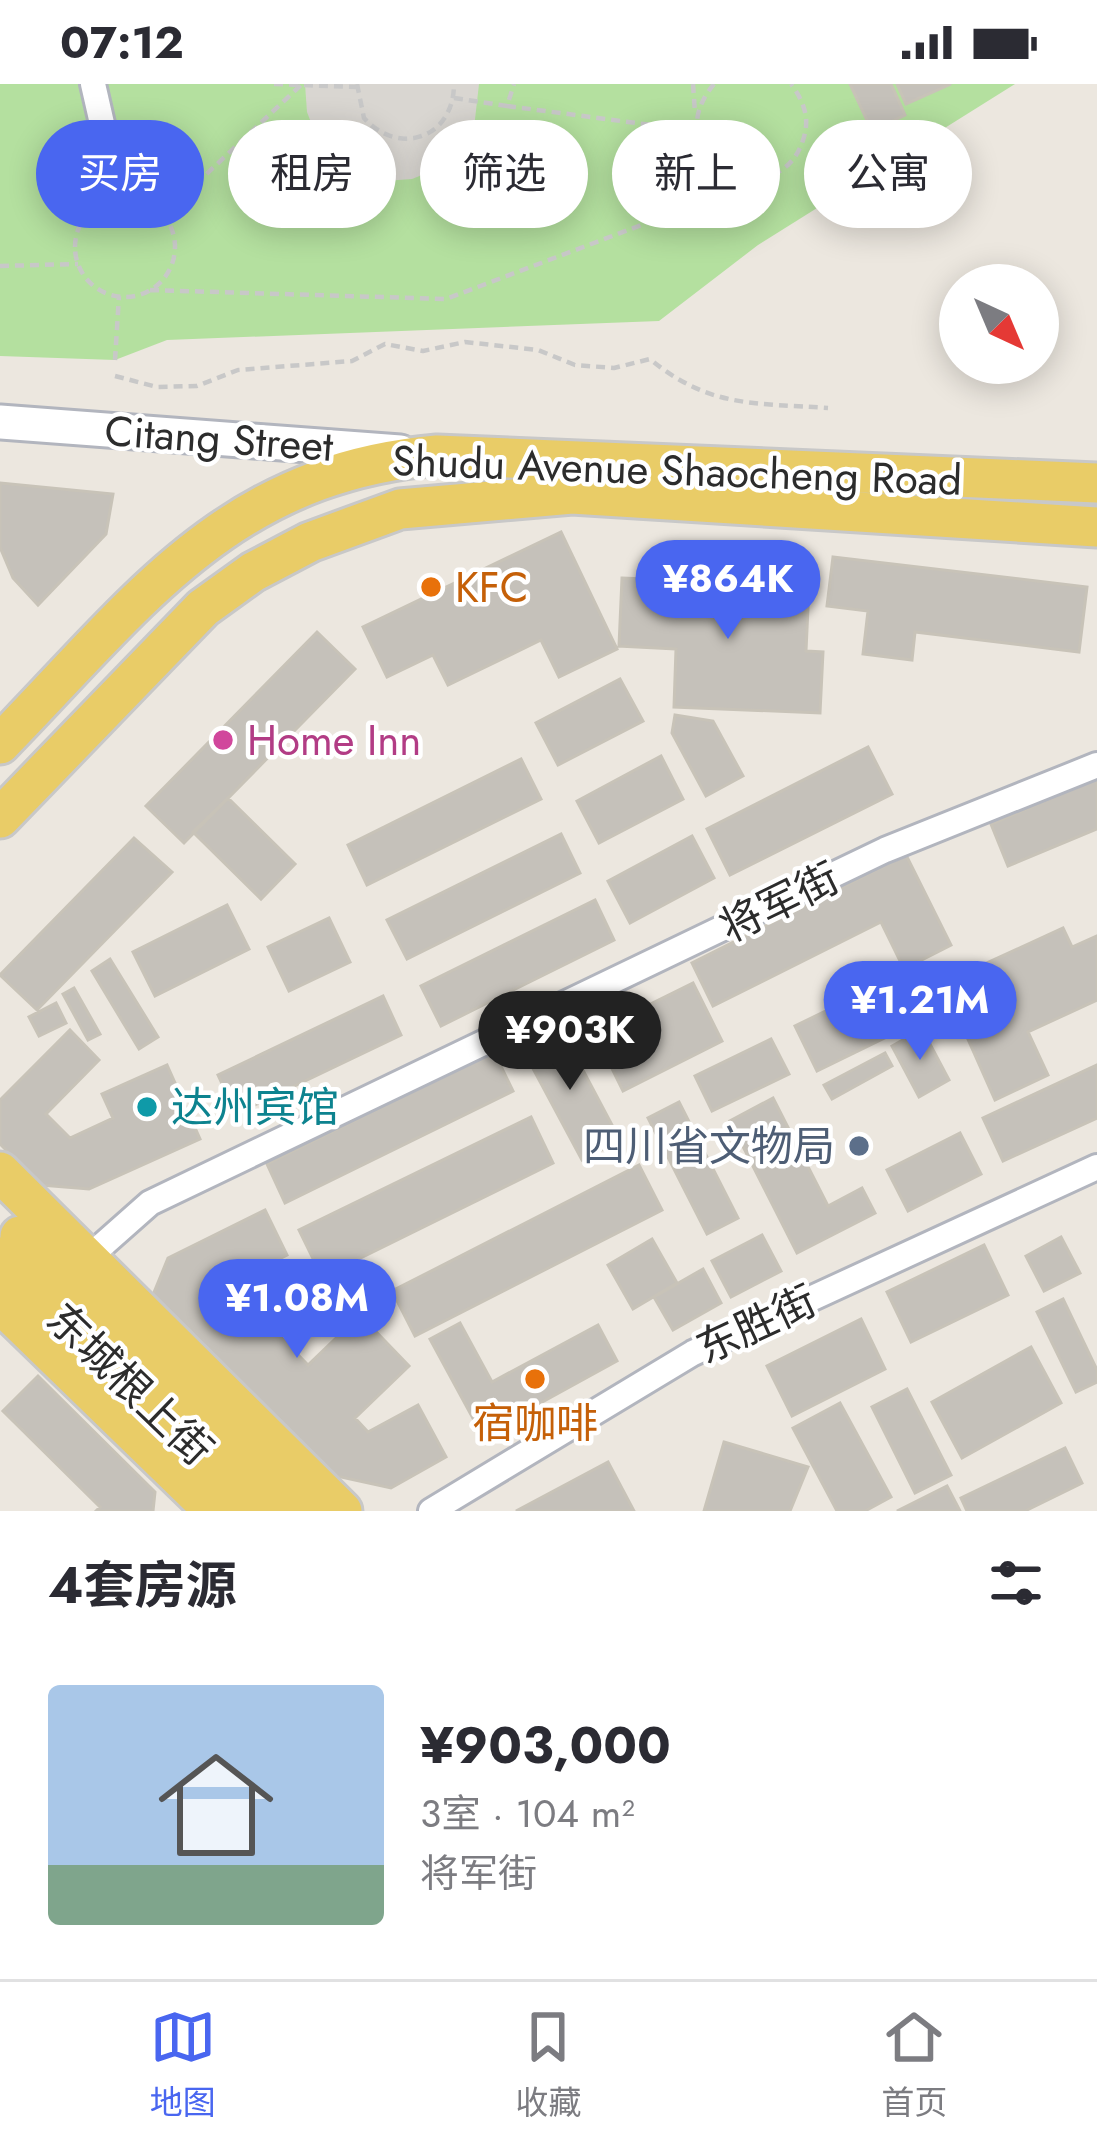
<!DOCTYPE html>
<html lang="zh">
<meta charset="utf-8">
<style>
body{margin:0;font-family:Jost,"Noto Sans SC",sans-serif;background:#f2f2f3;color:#2b2b33;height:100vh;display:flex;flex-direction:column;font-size:45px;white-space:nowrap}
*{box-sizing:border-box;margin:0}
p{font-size:39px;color:#7c7c81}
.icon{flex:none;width:66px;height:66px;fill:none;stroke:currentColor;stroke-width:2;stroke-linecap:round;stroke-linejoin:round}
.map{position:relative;height:1427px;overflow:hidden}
.side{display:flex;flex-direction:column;background:#fff;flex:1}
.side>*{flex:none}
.top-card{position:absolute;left:36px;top:36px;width:1026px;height:108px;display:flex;gap:24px}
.needle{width:78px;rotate:136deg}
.buttons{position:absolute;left:939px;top:180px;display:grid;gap:24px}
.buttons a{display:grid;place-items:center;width:120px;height:120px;border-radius:50%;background:#fff;box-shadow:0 6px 30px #0003;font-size:60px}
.price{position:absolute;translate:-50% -102px;padding:0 27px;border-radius:42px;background:#4966f0;color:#fff;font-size:39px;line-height:78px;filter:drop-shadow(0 3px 6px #0008)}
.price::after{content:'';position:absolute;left:50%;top:72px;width:36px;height:27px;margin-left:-18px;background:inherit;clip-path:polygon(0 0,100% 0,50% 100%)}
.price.current{background:#222;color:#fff}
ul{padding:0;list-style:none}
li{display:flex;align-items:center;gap:36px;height:300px;padding:0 48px}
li+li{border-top:3px solid #e1e1e2}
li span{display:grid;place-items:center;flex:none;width:336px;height:240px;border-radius:12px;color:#555}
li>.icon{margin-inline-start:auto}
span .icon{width:144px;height:144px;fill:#fffc;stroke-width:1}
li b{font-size:51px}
h2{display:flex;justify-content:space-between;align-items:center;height:144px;padding:0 48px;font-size:51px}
.tag{padding:0 42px;border-radius:54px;background:#fff;box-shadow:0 6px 30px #0003;font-size:42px;line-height:108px}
.tag.current{background:#4966f0;color:#fff}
.status{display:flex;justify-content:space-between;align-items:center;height:84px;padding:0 60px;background:#fff;direction:ltr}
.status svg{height:33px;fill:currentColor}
.tab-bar{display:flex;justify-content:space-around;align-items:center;height:168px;border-top:3px solid #e1e1e2;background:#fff;font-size:33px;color:#7c7c81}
.tab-bar a{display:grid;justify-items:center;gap:6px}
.tab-bar .current{color:#4966f0}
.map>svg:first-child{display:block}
</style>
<div class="status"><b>07:12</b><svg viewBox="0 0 49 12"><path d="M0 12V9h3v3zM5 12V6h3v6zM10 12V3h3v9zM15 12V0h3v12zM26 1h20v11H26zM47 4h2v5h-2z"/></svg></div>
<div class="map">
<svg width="1097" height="1427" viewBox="0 0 1097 1427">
<rect width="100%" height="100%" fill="#ece7df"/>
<path fill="#b4e09f" d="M 0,0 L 1015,0 L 758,161 L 659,237 L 167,256 L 115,276 L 0,272 Z"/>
<path fill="#d9d6d1" d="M 479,0 L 474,44 L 459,67 L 437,85 L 412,95 L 384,97 L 358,90 L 334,75 L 317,54 L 307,28 L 305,0 Z"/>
<path fill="#c5c1ba" stroke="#c8c3b8" stroke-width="3" d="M 850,0 L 891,0 L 905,31 L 872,47 Z
M 897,0 L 951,0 L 906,20 Z
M 0,399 L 113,410 L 106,450 L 38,521 L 13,494 L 0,463 Z
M 561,448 L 617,565 L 559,593 L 541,556 L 448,601 L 433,571 L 387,593 L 363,543 Z
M 833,473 L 1087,503 L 1079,568 L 915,548 L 912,576 L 863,570 L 868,527 L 827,522 Z
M 622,494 L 809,502 L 806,567 L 823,568 L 820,629 L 674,623 L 676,565 L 619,562 Z
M 317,548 L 355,585 L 184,759 L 146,722 Z
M 620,595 L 643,637 L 558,681 L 536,639 Z
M 675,631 L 713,637 L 743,692 L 706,712 L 672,649 Z
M 868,663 L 892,710 L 730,791 L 707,745 Z
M 661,672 L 683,715 L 599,759 L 577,717 Z
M 521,675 L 541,715 L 367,801 L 348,761 Z
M 1097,695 L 1097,745 L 1008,782 L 991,740 Z
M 228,714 L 295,780 L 261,815 L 193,748 Z
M 561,750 L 580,789 L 407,875 L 387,836 Z
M 692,752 L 714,794 L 630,839 L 608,797 Z
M 134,754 L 172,788 L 37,926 L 0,891 Z
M 906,771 L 951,861 L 904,885 L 881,838 L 713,922 L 692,879 Z
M 595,816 L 614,856 L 441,942 L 421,902 Z
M 227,821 L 249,865 L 155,912 L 133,868 Z
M 329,834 L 350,878 L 289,907 L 268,863 Z
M 1063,844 L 1072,863 L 1097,852 L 1097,916 L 1028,948 L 1048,991 L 995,1016 L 943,899 Z
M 110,875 L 158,953 L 139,965 L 92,887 Z
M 887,897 L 909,942 L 817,987 L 795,942 Z
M 693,899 L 722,957 L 623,1007 L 594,948 Z
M 74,904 L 100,950 L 88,956 L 63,910 Z
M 383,912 L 401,951 L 236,1030 L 218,991 Z
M 56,919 L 66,939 L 39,952 L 29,933 Z
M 559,941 L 620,1056 L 582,1076 L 521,962 Z
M 922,945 L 949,996 L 919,1013 L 892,962 Z
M 70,946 L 99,976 L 46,1030 L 70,1054 L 113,1034 L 102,1010 L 167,981 L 200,1055 L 89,1105 L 41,1101 L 0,1060 L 0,1016 Z
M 771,955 L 789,990 L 712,1027 L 695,992 Z
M 494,968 L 513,1007 L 285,1119 L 267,1080 Z
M 885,969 L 892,982 L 832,1015 L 824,1001 Z
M 1097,981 L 1097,1034 L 1003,1077 L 983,1034 Z
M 773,1014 L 828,1122 L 862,1104 L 875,1129 L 797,1169 L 730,1037 Z
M 679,1018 L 738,1134 L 707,1150 L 648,1034 Z
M 531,1033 L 553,1079 L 322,1193 L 299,1146 Z
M 960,1049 L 981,1090 L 908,1127 L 887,1086 Z
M 639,1081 L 662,1126 L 415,1252 L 392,1207 Z
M 265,1126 L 287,1171 L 229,1200 L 308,1281 L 360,1231 L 409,1282 L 355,1334 L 368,1348 L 418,1321 L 446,1373 L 391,1404 L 336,1392 L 153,1211 L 168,1174 Z
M 762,1151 L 781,1187 L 731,1213 L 712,1177 Z
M 1061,1153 L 1080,1189 L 1044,1207 L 1026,1172 Z
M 652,1155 L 677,1199 L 633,1225 L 608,1181 Z
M 984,1161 L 1008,1211 L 911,1258 L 887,1208 Z
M 703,1185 L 721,1219 L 673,1246 L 654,1213 Z
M 1063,1215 L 1097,1286 L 1097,1298 L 1076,1308 L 1037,1228 Z
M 861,1235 L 885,1285 L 792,1332 L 767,1282 Z
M 460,1239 L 492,1298 L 598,1241 L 617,1277 L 482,1351 L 430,1255 Z
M 1031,1263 L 1061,1319 L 962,1374 L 932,1318 Z
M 38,1292 L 155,1408 L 153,1427 L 96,1427 L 100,1423 L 3,1327 Z
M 907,1305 L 951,1391 L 915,1409 L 872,1323 Z
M 840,1319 L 891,1413 L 865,1427 L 837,1427 L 793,1344 Z
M 724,1358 L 808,1383 L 790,1427 L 704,1427 Z
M 1065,1364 L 1082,1399 L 1025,1427 L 967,1427 L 961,1414 Z
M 608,1378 L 634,1427 L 516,1427 Z
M 947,1402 L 960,1427 L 897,1427 Z"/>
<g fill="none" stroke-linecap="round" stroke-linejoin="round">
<defs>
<path id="street" d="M 93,0 L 119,114
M 89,1173 L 150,1119 L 885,766 L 1097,681
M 431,1427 L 693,1269 L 1097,1083"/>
<path id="secondary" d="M 0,338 L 400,368"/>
<path id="primary" d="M 0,660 C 137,520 227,389 437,371 L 1097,399
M 0,734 L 203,524 L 253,488 L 310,458 L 400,425 L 572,410 L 1097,443
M 0,1088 L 342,1427
M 20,1152 L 302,1427
M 0,1173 L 259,1427
M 0,1219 L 214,1427"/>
</defs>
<use href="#street" stroke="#b2b5be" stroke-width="30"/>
<use href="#secondary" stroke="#b2b5be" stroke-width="39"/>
<use href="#primary" stroke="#c8c8c8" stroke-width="45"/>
<path stroke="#c8c8c8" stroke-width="4.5" stroke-dasharray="9 6" stroke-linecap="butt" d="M 274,0 L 356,3
M 357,0 L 364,34 C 399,73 454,54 454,0
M 693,0 L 695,29
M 714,0 C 651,75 780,138 804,53 C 810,33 803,16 791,0
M 454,14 L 507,22 L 514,0
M 507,22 L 697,47
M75 163a50 50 0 1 1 100 0a50 50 0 1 1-100 0Z
M 163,131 L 301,1
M 652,137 L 668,129 L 714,137 L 722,123 L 727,89
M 0,182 L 78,180
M 150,206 L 446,215 L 652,137 L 700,59
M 115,276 L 119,212
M 115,292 L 157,303 L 197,302 L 238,286 L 352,277 L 385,260 L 423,267 L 465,258 L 538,266 L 575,281 L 614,284 L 650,275 C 709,324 755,319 828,324"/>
<use href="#street" stroke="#fff" stroke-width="24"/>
<use href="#secondary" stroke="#fff" stroke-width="33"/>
<use href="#primary" stroke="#e9cc67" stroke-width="39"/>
</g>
<g fill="#e8710a" stroke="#fff" stroke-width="4.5">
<circle cx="431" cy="503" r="12"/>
<circle cx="535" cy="1295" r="12"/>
</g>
<circle fill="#d1479c" stroke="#fff" stroke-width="4.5" cx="223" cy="656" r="12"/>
<circle fill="#0f9aa8" stroke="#fff" stroke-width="4.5" cx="147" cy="1023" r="12"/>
<circle fill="#5c6f8a" stroke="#fff" stroke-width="4.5" cx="859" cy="1062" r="12"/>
<g text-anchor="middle" stroke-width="9" stroke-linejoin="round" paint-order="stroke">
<g font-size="42" fill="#2c2c2c" stroke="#fff">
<text transform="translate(219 354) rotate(4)" y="15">Citang Street</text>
<text transform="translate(677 386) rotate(2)" y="15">Shudu Avenue Shaocheng Road</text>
<text transform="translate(779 818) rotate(-26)" y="15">将军街</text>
<text transform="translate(756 1240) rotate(-25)" y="15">东胜街</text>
<text transform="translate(130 1300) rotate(44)" y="15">东城根上街</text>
</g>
<g font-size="42" fill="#c56008" stroke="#fff" text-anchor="start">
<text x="455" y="518">KFC</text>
<text x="535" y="1354" text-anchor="middle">宿咖啡</text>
</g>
<g font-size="42" fill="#b23c85" stroke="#fff" text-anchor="start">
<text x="247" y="671">Home Inn</text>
</g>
<g font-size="42" fill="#0d838f" stroke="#fff" text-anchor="start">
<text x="171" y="1038">达州宾馆</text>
</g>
<g font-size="42" fill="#4e5e75" stroke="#fff" text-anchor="end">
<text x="835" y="1077">四川省文物局</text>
</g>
</g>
</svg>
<div class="buttons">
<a><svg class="needle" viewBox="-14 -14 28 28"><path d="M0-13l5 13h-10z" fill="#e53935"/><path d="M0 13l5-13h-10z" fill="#7c7c81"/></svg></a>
</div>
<b class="price" style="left:728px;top:558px">¥864K</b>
<b class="price" style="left:920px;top:979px">¥1.21M</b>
<b class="price current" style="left:570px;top:1009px">¥903K</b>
<b class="price" style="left:297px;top:1277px">¥1.08M</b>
<div class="top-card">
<a class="tag current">买房</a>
<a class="tag">租房</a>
<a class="tag">筛选</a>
<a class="tag">新上</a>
<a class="tag">公寓</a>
</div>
</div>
<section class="side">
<h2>4套房源<svg class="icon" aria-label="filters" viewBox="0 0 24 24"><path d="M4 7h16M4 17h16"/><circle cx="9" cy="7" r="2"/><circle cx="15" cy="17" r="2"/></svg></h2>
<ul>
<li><span style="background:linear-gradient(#a9c7e8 75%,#7fa58c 0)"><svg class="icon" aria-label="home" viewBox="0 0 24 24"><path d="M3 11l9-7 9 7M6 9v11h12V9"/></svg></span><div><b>¥903,000</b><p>3室 · 104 m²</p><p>将军街</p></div></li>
</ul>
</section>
<nav class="tab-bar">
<a class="current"><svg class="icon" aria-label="map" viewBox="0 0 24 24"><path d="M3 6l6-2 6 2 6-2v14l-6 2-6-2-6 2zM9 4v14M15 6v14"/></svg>地图</a>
<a><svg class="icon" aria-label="saved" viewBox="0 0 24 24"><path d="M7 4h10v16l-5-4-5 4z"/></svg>收藏</a>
<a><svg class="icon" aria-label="home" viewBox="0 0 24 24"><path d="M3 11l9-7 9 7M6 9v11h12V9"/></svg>首页</a>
</nav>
